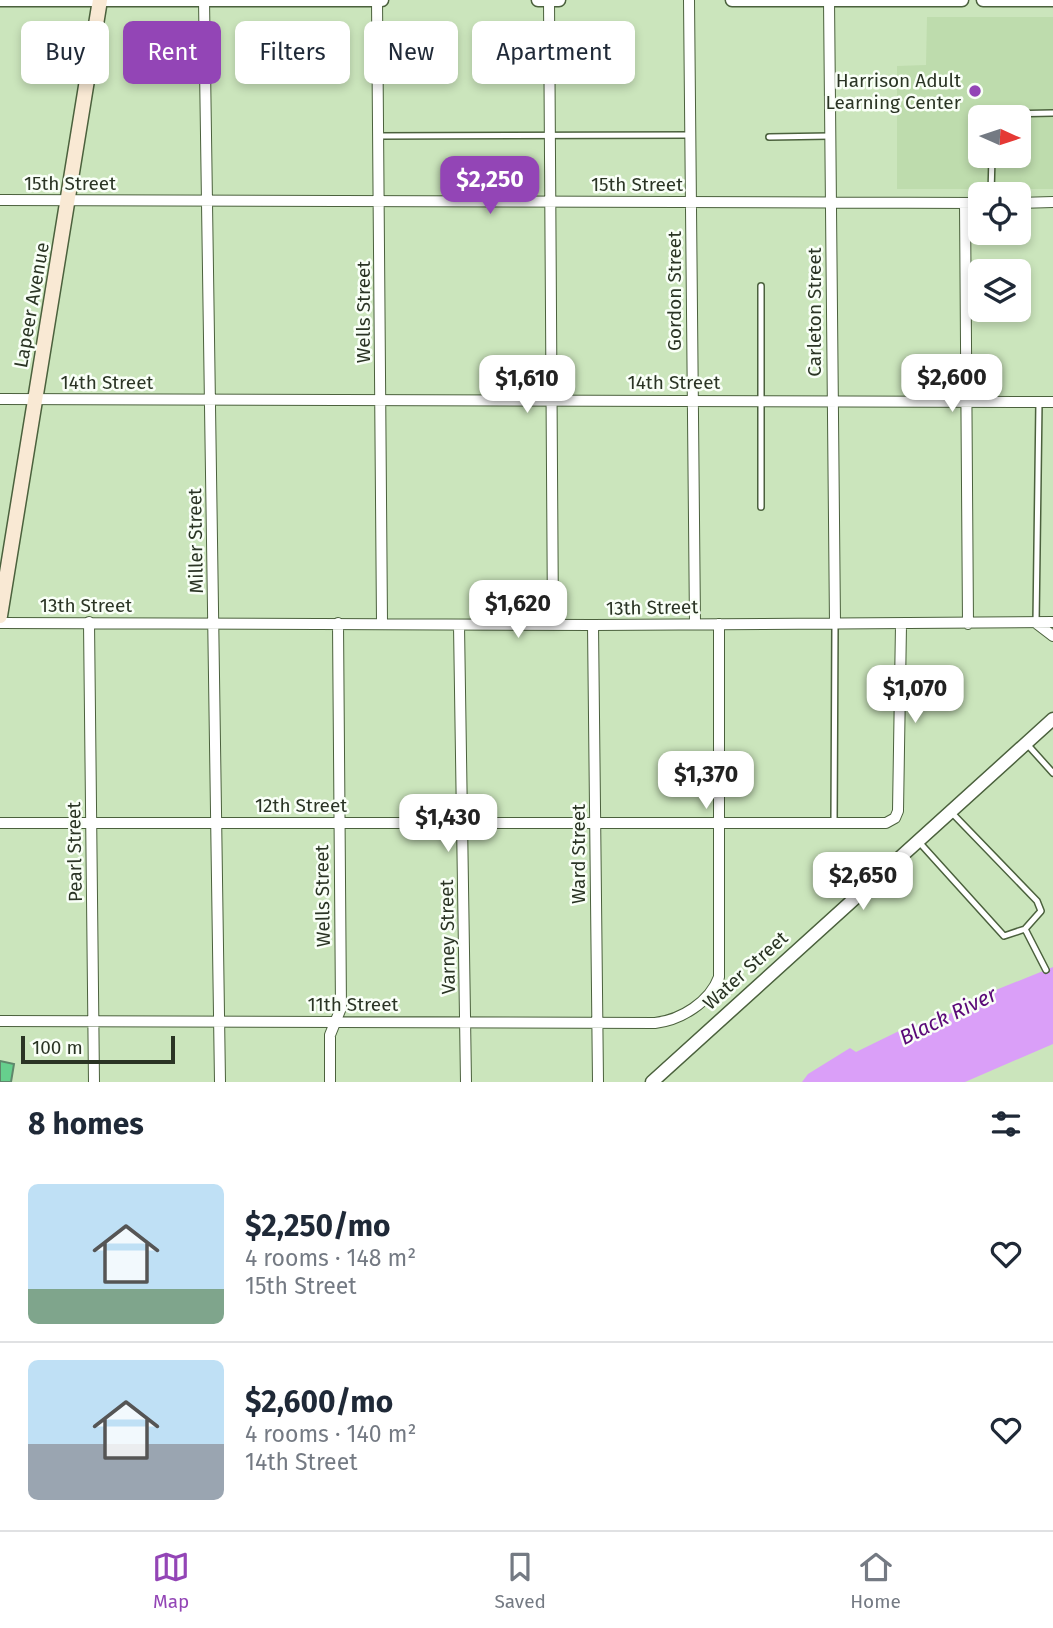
<!DOCTYPE html>
<meta charset="utf-8">
<style>
body{margin:0;font-family:"Fira Sans",sans-serif;background:#f6f6f7;color:#1f2937;height:100vh;display:flex;flex-direction:column;font-size:26px;white-space:nowrap}
*{box-sizing:border-box;margin:0}
p{font-size:23px;color:#747a83}
.icon{flex:none;width:38px;height:38px;fill:none;stroke:currentColor;stroke-width:2;stroke-linecap:round;stroke-linejoin:round}
.map{position:relative;height:1082px;overflow:hidden}
.side{display:flex;flex-direction:column;background:#fff;flex:1}
.side>*{flex:none}
.hud{position:absolute;left:21px;top:21px;width:700px;height:63px;display:flex;gap:14px}
.needle{width:46px;rotate:93deg}
.tools{position:absolute;left:968px;top:105px;display:grid;gap:14px}
.tools a{display:grid;place-items:center;width:63px;height:63px;border-radius:10px;background:#fff;box-shadow:0 4px 10px #0003;font-size:35px}
.scale{position:absolute;left:21px;bottom:18px;width:154px;box-sizing:border-box;padding-left:7px;border:4px solid #2a3424;border-top:0;font-size:19px;line-height:24px;white-space:nowrap;color:#2a3424;-webkit-text-stroke:5px #f9fff7;paint-order:stroke}
.price{position:absolute;translate:-50% -60px;padding:0 16px;border-radius:14px;background:#fff;color:#222;font-size:23px;line-height:46px;filter:drop-shadow(0 2px 4px #0008)}
.price::after{content:'';position:absolute;left:50%;top:42px;width:21px;height:16px;margin-left:-10px;background:inherit;clip-path:polygon(0 0,100% 0,50% 100%)}
.price.active{background:#9345b6;color:#fff}
ul{padding:0;list-style:none}
li{display:flex;align-items:center;gap:21px;height:175px;padding:0 28px}
li+li{border-top:2px solid #e0e1e3}
li span{display:grid;place-items:center;flex:none;width:196px;height:140px;border-radius:10px;color:#555}
li>.icon{margin-inline-start:auto}
span .icon{width:84px;height:84px;fill:#fffc;stroke-width:1}
li b{font-size:30px}
h2{display:flex;justify-content:space-between;align-items:center;height:84px;padding:0 28px;font-size:30px}
.chip{padding:0 24px;border-radius:10px;background:#fff;box-shadow:0 4px 10px #0003;font-size:24px;line-height:63px}
.chip.active{background:#9345b6;color:#fff}
.tabs{display:flex;justify-content:space-around;align-items:center;height:98px;border-top:2px solid #e0e1e3;background:#fff;font-size:19px;color:#747a83}
.tabs a{display:grid;justify-items:center;gap:4px}
.tabs .active{color:#9345b6}
.map>svg:first-child{display:block}
</style>
<div class="map">
<svg width="1053" height="1082" viewBox="0 0 1053 1082">
<rect width="100%" height="100%" fill="#cbe5bc"/>
<path fill="#bedcad" fill-rule="evenodd" d="M 927,17 L 1053,17 L 1053,189 L 897,189 L 897,66 L 926,65 ZM 980,117 L 1018,117 L 1018,156 L 980,156 Z"/>
<path fill="#da9ff8" d="M 1053,967 L 1053,1044 L 965,1082 L 802,1082 L 808,1074 L 850,1048 L 856,1052 L 899,1031 L 950,1014 L 961,1004 Z"/>
<path fill="#66cf8d" stroke="#5f876b" stroke-width="2" d="M 0,1061 L 14,1064 L 11,1082 L 0,1082 Z"/>
<g fill="none" stroke-linecap="round" stroke-linejoin="round">
<defs>
<path id="service" d="M 993,117 L 996,114 L 1053,113
M 378,136 L 690,135
M 769,137 L 830,136
M 991,194 L 992,156
M 761,507 L 761,286
M 1036,623 L 1039,402
M 1026,743 L 1053,773
M 834,824 L 835,624
M 919,842 L 1004,936 L 1025,929 L 1041,911 L 1037,901 L 952,813
M 1025,929 L 1046,970"/>
<path id="minor" d="M 204,0 L 220,1082
M 377,0 L 382,623
M 549,0 L 553,625
M 689,0 L 695,624
M 829,0 L 835,624
M 0,200 L 980,203
M 965,203 L 968,624
M 1018,203 L 1053,202
M 0,399 L 1053,402
M 89,622 L 94,1082
M 0,623 L 593,625 L 1053,622
M 1036,623 L 1053,636
M 459,625 L 466,1082
M 593,625 L 598,1082
M 0,823 L 886,823 L 895,818 L 898,811 L 901,625
M 0,1021 L 655,1023 C 681,1020 710,1002 719,977 L 719,624
M 330,1082 L 330,1035 L 341,1008 L 338,623"/>
<path id="tertiary" d="M 0,0 L 382,0
M 538,0 L 559,0
M 732,0 L 962,0
M 983,0 L 1053,0
M 652,1082 L 1053,719"/>
<path id="secondary" d="M 0,616 L 100,0"/>
</defs>
<use href="#service" stroke="#4b613d" stroke-width="8"/>
<use href="#minor" stroke="#4b613d" stroke-width="12"/>
<use href="#tertiary" stroke="#4b613d" stroke-width="15"/>
<use href="#secondary" stroke="#4b613d" stroke-width="17"/>
<use href="#service" stroke="#fff" stroke-width="5"/>
<use href="#minor" stroke="#fff" stroke-width="10"/>
<use href="#tertiary" stroke="#fff" stroke-width="12"/>
<use href="#secondary" stroke="#f9e9d4" stroke-width="14"/>
</g>
<circle fill="#9345b6" stroke="#f9fff7" stroke-width="2.5" cx="975" cy="91" r="7"/>
<g text-anchor="middle" stroke-width="5" stroke-linejoin="round" paint-order="stroke">
<g font-size="19" fill="#2a3424" stroke="#f9fff7" text-anchor="end">
<text x="961" y="87">Harrison Adult<tspan x="961" dy="22">Learning Center</tspan></text>
</g>
<g font-size="19" fill="#2a3424" stroke="#f9fff7">
<text x="70" y="190">15th Street</text>
<text x="637" y="191">15th Street</text>
<text transform="translate(674 291) rotate(-90)" y="7">Gordon Street</text>
<text transform="translate(31 305) rotate(-80)" y="7">Lapeer Avenue</text>
<text transform="translate(363 312) rotate(-90)" y="7">Wells Street</text>
<text transform="translate(814 312) rotate(-90)" y="7">Carleton Street</text>
<text x="107" y="389">14th Street</text>
<text x="674" y="389">14th Street</text>
<text transform="translate(195 541) rotate(-91)" y="7">Miller Street</text>
<text x="86" y="612">13th Street</text>
<text transform="translate(652 607) rotate(-1)" y="7">13th Street</text>
<text x="301" y="812">12th Street</text>
<text transform="translate(74 852) rotate(-91)" y="7">Pearl Street</text>
<text transform="translate(578 854) rotate(-90)" y="7">Ward Street</text>
<text transform="translate(322 896) rotate(-91)" y="7">Wells Street</text>
<text transform="translate(447 937) rotate(-91)" y="7">Varney Street</text>
<text transform="translate(745 970) rotate(-42)" y="7">Water Street</text>
<text x="353" y="1011">11th Street</text>
</g>
<g font-size="21" font-style="italic" fill="#5a0977" stroke="#f9fff7">
<text transform="translate(948 1016) rotate(-26)" y="7">Black River</text>
</g>
</g>
</svg>
<div class="tools">
<a><svg class="needle" viewBox="-14 -14 28 28"><path d="M0-13l5 13h-10z" fill="#e53935"/><path d="M0 13l5-13h-10z" fill="#747a83"/></svg></a>
<a><svg class="icon" aria-label="locate" viewBox="0 0 24 24"><circle cx="12" cy="12" r="6"/><path d="M12 2v4M12 18v4M2 12h4M18 12h4"/></svg></a>
<a><svg class="icon" aria-label="layers" viewBox="0 0 24 24"><path d="M12 4l9 5-9 5-9-5zM3 14l9 5 9-5"/></svg></a>
</div>
<div class="scale">100 m</div>
<b class="price active" style="left:490px;top:216px">$2,250</b>
<b class="price" style="left:952px;top:414px">$2,600</b>
<b class="price" style="left:527px;top:415px">$1,610</b>
<b class="price" style="left:518px;top:640px">$1,620</b>
<b class="price" style="left:915px;top:725px">$1,070</b>
<b class="price" style="left:706px;top:811px">$1,370</b>
<b class="price" style="left:448px;top:854px">$1,430</b>
<b class="price" style="left:863px;top:912px">$2,650</b>
<div class="hud">
<a class="chip">Buy</a>
<a class="chip active">Rent</a>
<a class="chip">Filters</a>
<a class="chip">New</a>
<a class="chip">Apartment</a>
</div>
</div>
<section class="side">
<h2>8 homes<svg class="icon" aria-label="filters" viewBox="0 0 24 24"><path d="M4 7h16M4 17h16"/><circle cx="9" cy="7" r="2"/><circle cx="15" cy="17" r="2"/></svg></h2>
<ul>
<li><span style="background:linear-gradient(#bfe0f5 75%,#7fa58c 0)"><svg class="icon" aria-label="home" viewBox="0 0 24 24"><path d="M3 11l9-7 9 7M6 9v11h12V9"/></svg></span><div><b>$2,250/mo</b><p>4 rooms · 148 m²</p><p>15th Street</p></div><svg class="icon" aria-label="heart" viewBox="0 0 24 24"><path d="M12 20l-8-8c-3-5 5-10 8-4 3-6 11-1 8 4z"/></svg></li>
<li><span style="background:linear-gradient(#bfe0f5 60%,#9aa5b1 0)"><svg class="icon" aria-label="home" viewBox="0 0 24 24"><path d="M3 11l9-7 9 7M6 9v11h12V9"/></svg></span><div><b>$2,600/mo</b><p>4 rooms · 140 m²</p><p>14th Street</p></div><svg class="icon" aria-label="heart" viewBox="0 0 24 24"><path d="M12 20l-8-8c-3-5 5-10 8-4 3-6 11-1 8 4z"/></svg></li>
</ul>
</section>
<nav class="tabs">
<a class="active"><svg class="icon" aria-label="map" viewBox="0 0 24 24"><path d="M3 6l6-2 6 2 6-2v14l-6 2-6-2-6 2zM9 4v14M15 6v14"/></svg>Map</a>
<a><svg class="icon" aria-label="saved" viewBox="0 0 24 24"><path d="M7 4h10v16l-5-4-5 4z"/></svg>Saved</a>
<a><svg class="icon" aria-label="home" viewBox="0 0 24 24"><path d="M3 11l9-7 9 7M6 9v11h12V9"/></svg>Home</a>
</nav>
